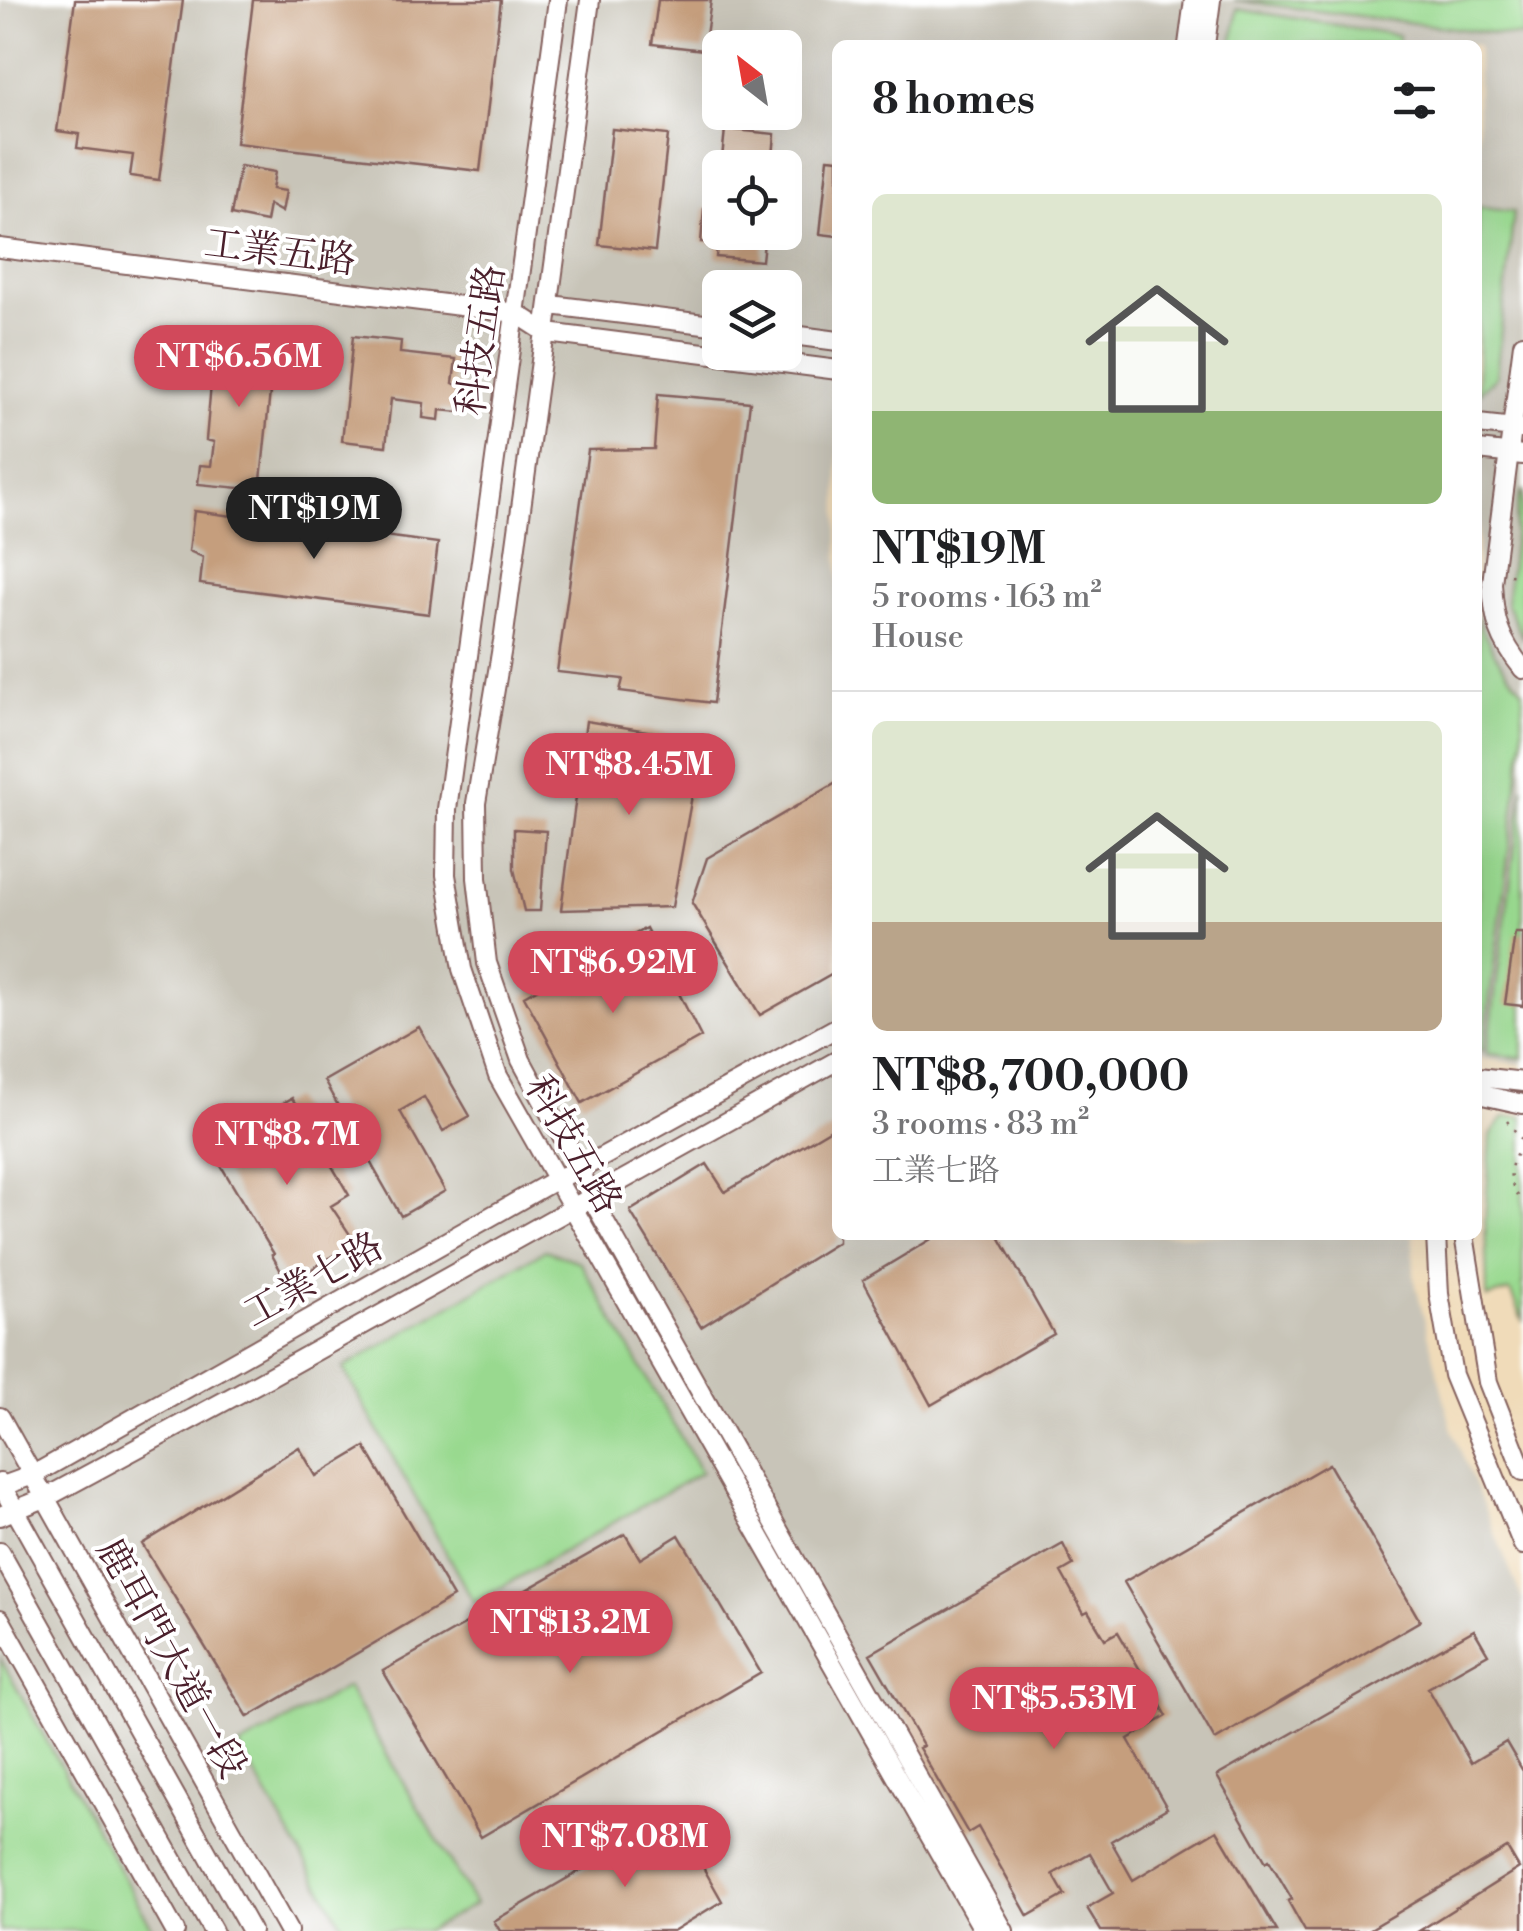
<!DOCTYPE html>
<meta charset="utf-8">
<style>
body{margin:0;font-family:"Libre Bodoni","Noto Serif TC",serif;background:#f2f2f2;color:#202124;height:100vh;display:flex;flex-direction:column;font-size:38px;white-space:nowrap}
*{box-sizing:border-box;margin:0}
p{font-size:32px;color:#757577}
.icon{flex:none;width:55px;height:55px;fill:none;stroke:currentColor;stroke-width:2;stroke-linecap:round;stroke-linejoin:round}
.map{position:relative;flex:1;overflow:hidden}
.sheet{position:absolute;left:832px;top:40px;width:650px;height:1200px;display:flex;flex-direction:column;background:#fff;border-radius:15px;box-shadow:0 10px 40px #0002}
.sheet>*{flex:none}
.needle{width:65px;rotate:329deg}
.tools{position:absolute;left:702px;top:30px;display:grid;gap:20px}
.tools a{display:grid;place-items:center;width:100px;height:100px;border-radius:15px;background:#fff;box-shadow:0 10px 40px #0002;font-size:50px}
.price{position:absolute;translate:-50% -85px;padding:0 22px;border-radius:35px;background:#d1495b;color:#fff;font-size:32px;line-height:65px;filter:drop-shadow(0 2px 5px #0008)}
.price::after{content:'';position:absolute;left:50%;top:60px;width:30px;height:22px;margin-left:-15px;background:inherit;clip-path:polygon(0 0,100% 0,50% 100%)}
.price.on{background:#222;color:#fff}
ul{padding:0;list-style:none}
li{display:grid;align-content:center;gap:20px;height:530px;padding:0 40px}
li+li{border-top:2px solid #e0e0e0}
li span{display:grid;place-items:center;height:310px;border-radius:15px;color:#555}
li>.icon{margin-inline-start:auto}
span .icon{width:180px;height:180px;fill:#fffc;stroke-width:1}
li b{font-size:42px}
h2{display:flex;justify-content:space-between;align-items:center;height:120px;padding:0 40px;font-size:42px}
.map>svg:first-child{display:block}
</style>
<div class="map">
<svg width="1523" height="1931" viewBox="0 0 1523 1931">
<rect width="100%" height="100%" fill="#fff"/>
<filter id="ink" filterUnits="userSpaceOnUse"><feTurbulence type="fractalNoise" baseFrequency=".01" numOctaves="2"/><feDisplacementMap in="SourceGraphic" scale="20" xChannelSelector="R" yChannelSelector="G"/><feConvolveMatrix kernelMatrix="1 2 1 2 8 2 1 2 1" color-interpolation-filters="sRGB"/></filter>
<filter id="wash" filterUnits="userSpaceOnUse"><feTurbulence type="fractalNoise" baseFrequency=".0048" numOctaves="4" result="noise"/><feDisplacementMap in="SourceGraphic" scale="40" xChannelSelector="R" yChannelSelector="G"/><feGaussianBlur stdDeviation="2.25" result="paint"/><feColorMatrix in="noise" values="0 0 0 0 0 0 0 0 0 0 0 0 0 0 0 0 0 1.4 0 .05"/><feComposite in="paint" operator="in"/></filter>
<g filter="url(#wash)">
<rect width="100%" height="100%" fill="#f0dbb9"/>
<path fill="#c8c4b8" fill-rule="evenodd" d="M 0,0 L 1523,0 L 1523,1065 L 1478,1058 L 1478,45 L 838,45 L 838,1235 L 1413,1235 L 1414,1277 L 1452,1430 L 1523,1601 L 1523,1931 L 0,1931 ZM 720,48 L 785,48 L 785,112 L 720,112 ZM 720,168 L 785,168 L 785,232 L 720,232 ZM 720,288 L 785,288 L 785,352 L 720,352 Z"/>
<path fill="#99d98f" stroke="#727c5d" stroke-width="2.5" d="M 1233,0 L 1523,0 L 1523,37 Z
M 1237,9 L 1399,35 L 1398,45 L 1232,45 Z
M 1478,207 L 1514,212 L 1496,377 L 1478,394 Z
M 1523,490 L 1523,639 L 1506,602 L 1519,498 Z
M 1478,616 C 1487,645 1502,668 1523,690 L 1523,742 L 1483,1051 L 1478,1049 Z
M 1523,786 L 1523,1058 L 1487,1054 Z
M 1523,1116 L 1523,1322 L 1510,1291 L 1487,1298 L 1485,1218 L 1491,1135 L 1504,1117 Z
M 545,1250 L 580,1262 L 701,1472 L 474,1603 L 343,1368 Z
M 0,1658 L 154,1931 L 0,1931 Z
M 347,1687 L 475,1904 L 427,1931 L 346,1931 L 239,1747 Z"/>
<g id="blocks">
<path fill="#c59e7d" d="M 75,0 L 183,0 L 159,180 L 130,176 L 133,155 L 77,148 L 79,134 L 57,131 Z
M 253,0 L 501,0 L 480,171 L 236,143 Z
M 658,0 L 711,0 L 704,50 L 652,44 Z
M 612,129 L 668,135 L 655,251 L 599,245 Z
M 725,129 L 775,134 L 772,168 L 721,168 Z
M 828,158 L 838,159 L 838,236 L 820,234 Z
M 240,166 L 275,172 L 272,189 L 286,191 L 282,212 L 269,205 L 266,222 L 231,215 Z
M 704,209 L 720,210 L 720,232 L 765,232 L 762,261 L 716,257 L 717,243 L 701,242 Z
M 226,328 L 276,333 L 260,490 L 198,484 L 200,465 L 211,466 L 214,442 L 206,440 L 214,351 L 224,352 Z
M 353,336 L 401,341 L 400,353 L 456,359 L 453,383 L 462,387 L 459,412 L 440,410 L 439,420 L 423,418 L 424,403 L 391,399 L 386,446 L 342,441 Z
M 658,394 L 750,402 L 713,703 L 620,691 L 623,679 L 557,672 L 588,450 L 654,449 Z
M 194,511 L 438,543 L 429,614 L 200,584 L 203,557 L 189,551 Z
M 586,721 L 702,740 L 672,907 L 561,910 Z
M 838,782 L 838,971 L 760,1015 L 692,903 L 707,858 Z
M 514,829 L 546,831 L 540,911 L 524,911 L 514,869 Z
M 646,928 L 701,1037 L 582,1103 L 524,996 Z
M 1515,933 L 1523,933 L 1523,1006 L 1505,1004 Z
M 419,1027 L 470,1116 L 443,1131 L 424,1097 L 400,1111 L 445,1191 L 401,1216 L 324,1081 Z
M 292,1098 L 349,1195 L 331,1206 L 355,1242 L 288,1284 L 272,1255 L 274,1254 L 209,1146 Z
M 838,1125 L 838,1242 L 701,1327 L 630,1211 L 707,1164 L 725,1192 Z
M 938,1235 L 998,1235 L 1054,1334 L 931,1405 L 863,1280 Z
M 299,1447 L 316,1476 L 365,1447 L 453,1597 L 248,1717 L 142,1544 Z
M 1329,1464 L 1420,1621 L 1215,1740 L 1124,1582 Z
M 625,1534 L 640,1559 L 679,1535 L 761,1673 L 481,1837 L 383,1671 Z
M 1063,1544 L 1073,1565 L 1061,1572 L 1084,1613 L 1088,1611 L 1105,1639 L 1118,1632 L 1167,1716 L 1128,1739 L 1167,1808 L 1111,1841 L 1133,1880 L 1217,1830 L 1277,1931 L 1101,1931 L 1087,1908 L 1113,1893 L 1090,1853 L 1053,1874 L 1065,1895 L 1028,1916 L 978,1827 L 968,1833 L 919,1748 L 923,1746 L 870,1654 Z
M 1474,1630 L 1488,1654 L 1428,1688 L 1471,1763 L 1506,1742 L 1523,1771 L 1523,1931 L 1419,1931 L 1519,1868 L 1507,1848 L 1367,1931 L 1305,1931 L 1288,1901 L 1292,1899 L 1269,1860 L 1266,1862 L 1217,1776 Z
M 674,1816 L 722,1901 L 673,1931 L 500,1931 L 494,1921 Z"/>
</g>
</g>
<g filter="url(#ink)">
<use href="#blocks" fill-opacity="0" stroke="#84615d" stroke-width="2.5"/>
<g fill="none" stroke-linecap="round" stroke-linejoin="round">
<defs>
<path id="minor" d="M 558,0 L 447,809 L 446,875 L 462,969 L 498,1076 L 984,1931
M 590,0 L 503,641 L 476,803 L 477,878 L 487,963 L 521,1060 L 580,1169 L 591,1197 L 1004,1931
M 1188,45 L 1194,0
M 1205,45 L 1211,0
M 0,248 L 516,313 L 547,333 L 838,370
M 551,305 L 720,326
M 785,334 L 838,341
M 1523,344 L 1492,583 C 1494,621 1499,639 1523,669
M 1478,424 L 1523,429
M 1478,450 L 1523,455
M 1478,1077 L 1523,1082
M 1478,1094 L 1523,1104
M 1436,1235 L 1439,1294 L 1453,1375 L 1523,1545
M 1464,1235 L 1488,1382 L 1523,1471
M 0,1417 L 288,1931
M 0,1483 L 251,1931
M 0,1487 L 33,1475 L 557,1179 L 580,1169 L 838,1027
M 0,1516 L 45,1498 L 260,1382 L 838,1060
M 0,1552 L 213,1931
M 0,1619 L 175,1931"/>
</defs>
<use href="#minor" stroke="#84615d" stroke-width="22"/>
<path stroke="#84615d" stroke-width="2.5" stroke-dasharray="2.5 8" stroke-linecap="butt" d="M 1510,575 L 1523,576
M 1507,1121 L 1523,1141
M 1523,1146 C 1506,1164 1507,1185 1523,1202"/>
<use href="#minor" stroke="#fff" stroke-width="18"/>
</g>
</g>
<g text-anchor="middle" stroke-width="8" stroke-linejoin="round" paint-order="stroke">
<g font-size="38" fill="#4a1f2b" stroke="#fff">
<text transform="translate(280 251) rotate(7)" y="13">工業五路</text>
<text transform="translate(480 340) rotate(-82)" y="13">科技五路</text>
<text transform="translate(574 1144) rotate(60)" y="13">科技五路</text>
<text transform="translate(313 1279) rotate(-29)" y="13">工業七路</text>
<text transform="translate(172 1658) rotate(61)" y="13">鹿耳門大道一段</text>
</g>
</g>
</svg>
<div class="tools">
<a><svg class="needle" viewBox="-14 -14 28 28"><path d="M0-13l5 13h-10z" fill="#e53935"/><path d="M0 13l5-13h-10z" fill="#757577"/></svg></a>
<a><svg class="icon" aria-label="locate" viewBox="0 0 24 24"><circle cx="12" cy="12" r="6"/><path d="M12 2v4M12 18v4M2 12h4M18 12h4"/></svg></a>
<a><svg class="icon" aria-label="layers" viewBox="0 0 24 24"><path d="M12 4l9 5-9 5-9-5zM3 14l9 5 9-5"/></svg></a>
</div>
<b class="price" style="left:239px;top:410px">NT$6.56M</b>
<b class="price on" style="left:314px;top:562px">NT$19M</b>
<b class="price" style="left:629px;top:818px">NT$8.45M</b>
<b class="price" style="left:613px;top:1016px">NT$6.92M</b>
<b class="price" style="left:287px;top:1188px">NT$8.7M</b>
<b class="price" style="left:570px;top:1676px">NT$13.2M</b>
<b class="price" style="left:1054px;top:1752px">NT$5.53M</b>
<b class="price" style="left:625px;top:1890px">NT$7.08M</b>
<section class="sheet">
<h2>8 homes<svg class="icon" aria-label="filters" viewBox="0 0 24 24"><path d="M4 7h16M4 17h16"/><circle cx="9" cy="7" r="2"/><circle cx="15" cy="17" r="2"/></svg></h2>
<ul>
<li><span style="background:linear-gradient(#dfe7d0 70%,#8fb573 0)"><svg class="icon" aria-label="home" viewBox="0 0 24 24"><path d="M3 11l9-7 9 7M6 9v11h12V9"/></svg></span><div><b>NT$19M</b><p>5 rooms · 163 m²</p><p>House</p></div></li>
<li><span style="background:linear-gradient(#dfe7d0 65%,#b9a48a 0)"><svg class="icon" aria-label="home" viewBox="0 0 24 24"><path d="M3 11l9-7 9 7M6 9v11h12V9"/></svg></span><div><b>NT$8,700,000</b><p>3 rooms · 83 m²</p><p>工業七路</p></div></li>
</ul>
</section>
</div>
